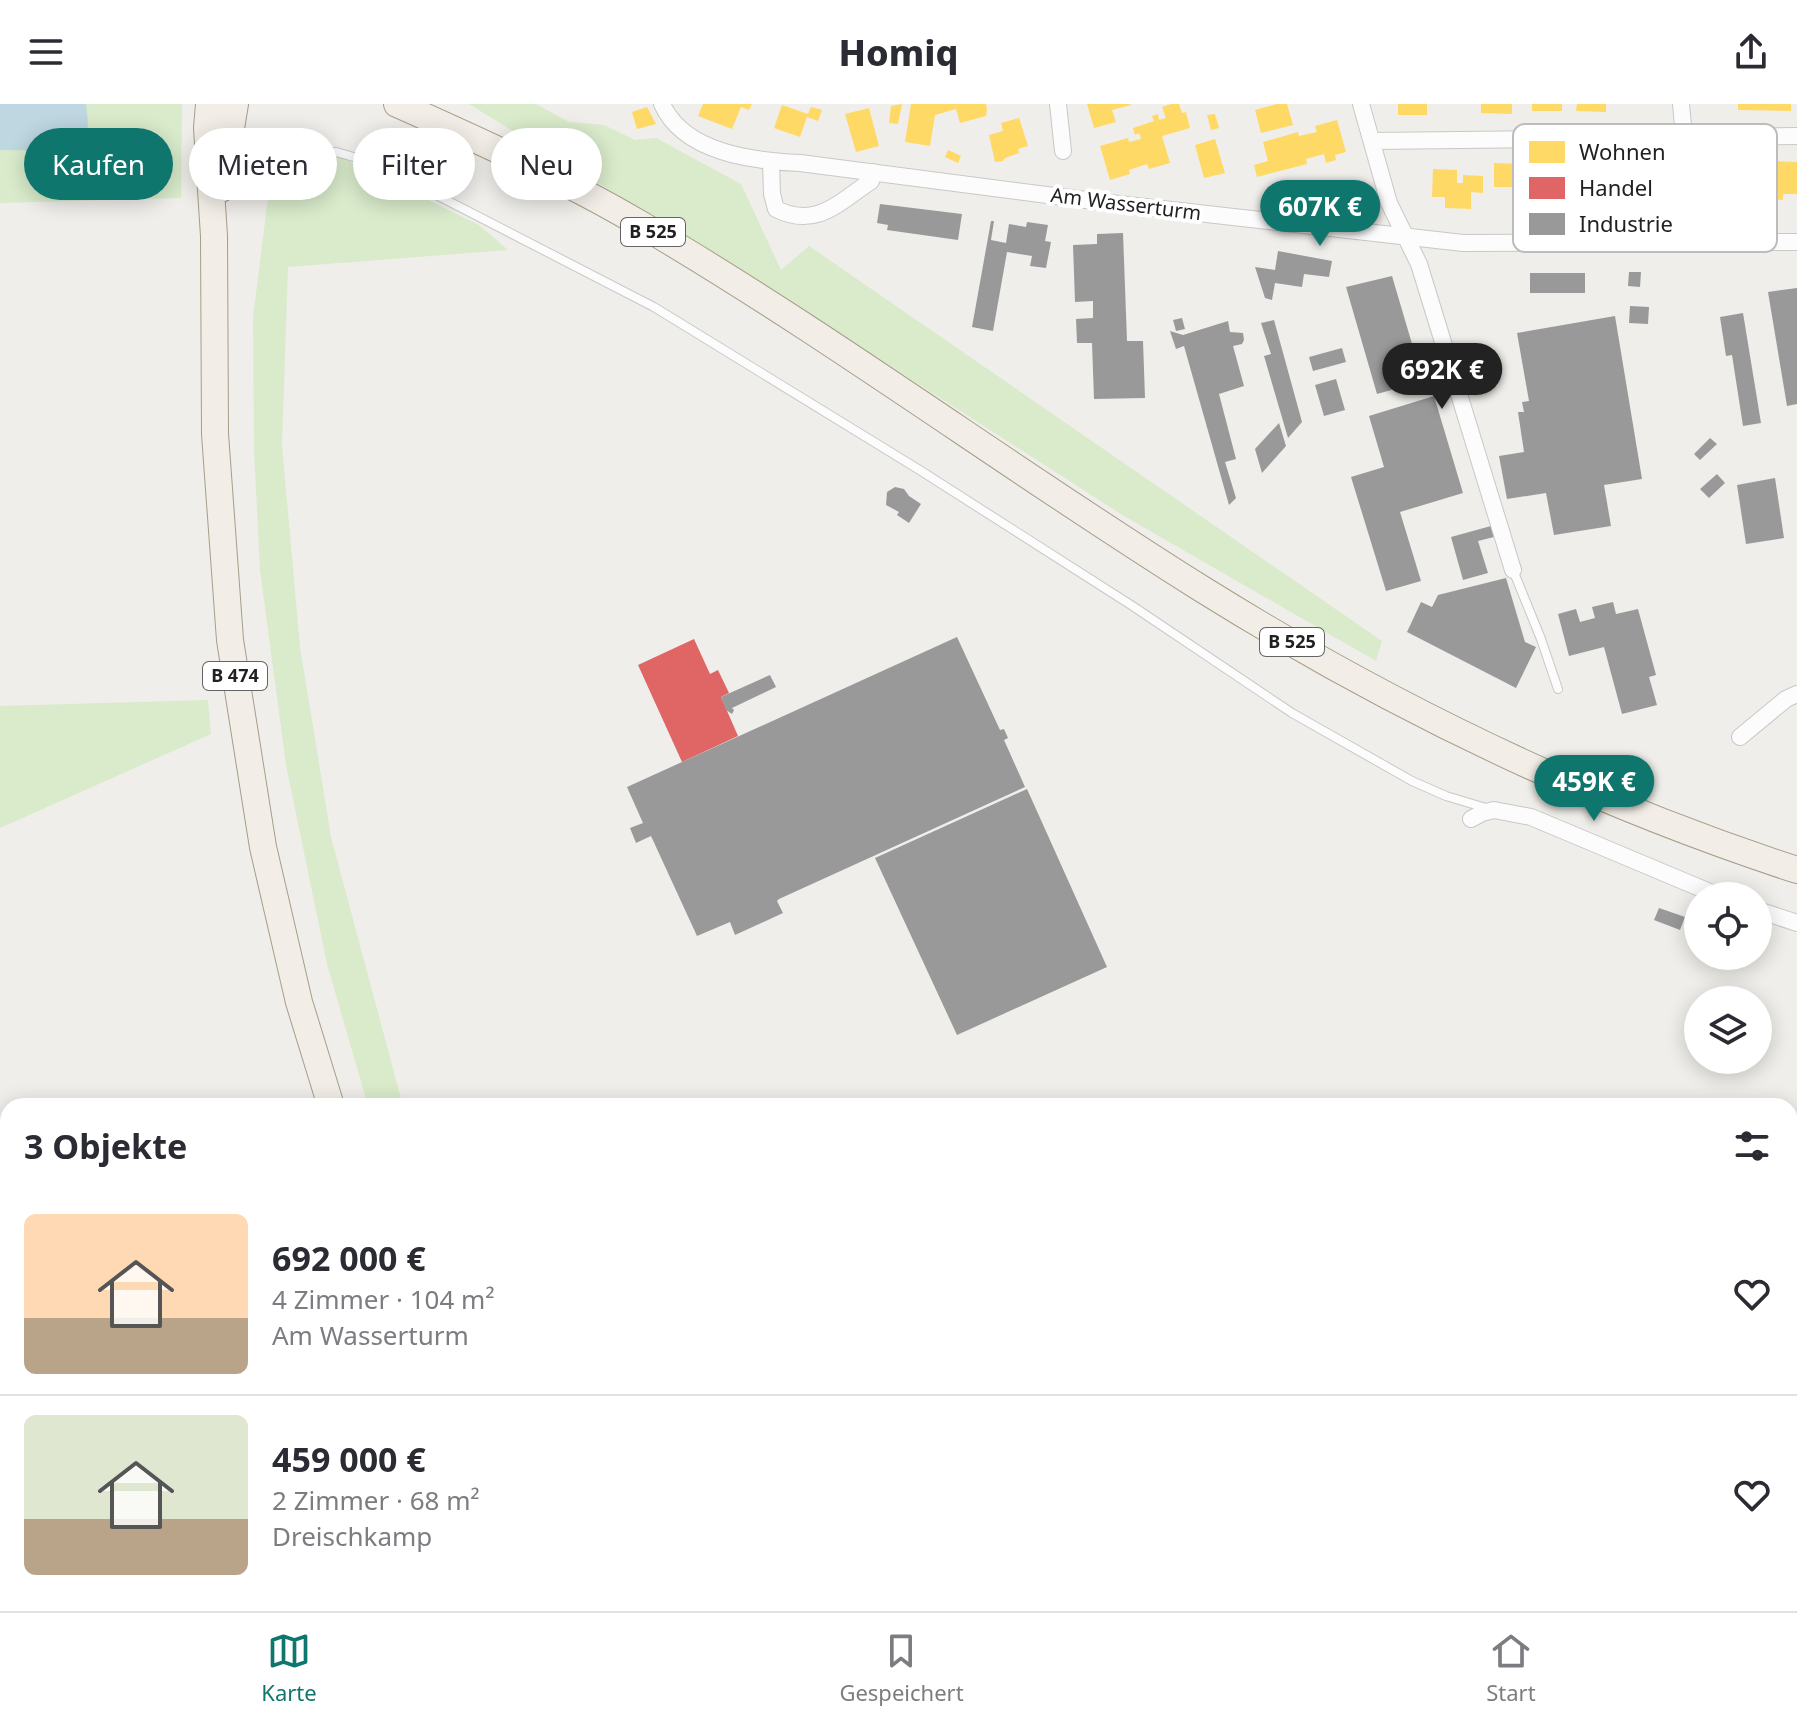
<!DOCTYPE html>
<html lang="de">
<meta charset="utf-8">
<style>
body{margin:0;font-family:"Noto Sans",sans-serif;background:#f2f2f3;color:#2b2b33;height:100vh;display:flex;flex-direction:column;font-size:30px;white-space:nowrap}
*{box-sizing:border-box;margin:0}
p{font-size:26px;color:#7c7c81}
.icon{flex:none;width:44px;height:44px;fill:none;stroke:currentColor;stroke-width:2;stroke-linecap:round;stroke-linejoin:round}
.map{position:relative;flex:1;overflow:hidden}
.side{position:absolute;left:0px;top:994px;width:1798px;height:514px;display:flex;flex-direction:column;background:#fff;border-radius:24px 24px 0 0;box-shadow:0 4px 20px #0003}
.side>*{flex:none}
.banner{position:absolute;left:24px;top:24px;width:800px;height:72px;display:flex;gap:16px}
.controls{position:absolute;left:1684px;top:778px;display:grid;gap:16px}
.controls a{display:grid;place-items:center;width:88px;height:88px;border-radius:50%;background:#fff;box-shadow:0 4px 20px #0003;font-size:40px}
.price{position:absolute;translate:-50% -68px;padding:0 18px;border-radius:28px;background:#0f766e;color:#fff;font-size:26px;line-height:52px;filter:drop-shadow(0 2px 4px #0008)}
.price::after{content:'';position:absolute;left:50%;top:48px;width:24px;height:18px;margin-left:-12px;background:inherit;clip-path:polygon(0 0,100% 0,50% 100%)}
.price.selected{background:#222;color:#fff}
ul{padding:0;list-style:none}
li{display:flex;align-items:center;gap:24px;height:200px;padding:0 24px}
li+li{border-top:2px solid #e1e1e2}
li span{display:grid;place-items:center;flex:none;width:224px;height:160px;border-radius:12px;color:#555}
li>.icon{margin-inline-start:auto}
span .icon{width:96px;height:96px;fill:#fffc;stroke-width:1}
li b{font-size:34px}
h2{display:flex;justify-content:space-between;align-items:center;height:96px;padding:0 24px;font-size:34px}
.chip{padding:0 28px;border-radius:36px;background:#fff;box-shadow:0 4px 20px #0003;font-size:28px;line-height:72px}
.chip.selected{background:#0f766e;color:#fff}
header{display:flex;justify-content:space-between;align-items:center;height:104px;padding:0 24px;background:#fff;font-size:36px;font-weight:800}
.tabs{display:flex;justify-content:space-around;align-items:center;height:112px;border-top:2px solid #e1e1e2;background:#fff;font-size:22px;color:#7c7c81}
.tabs a{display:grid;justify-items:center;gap:4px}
.tabs .selected{color:#0f766e}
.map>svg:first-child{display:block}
</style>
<header><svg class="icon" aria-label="menu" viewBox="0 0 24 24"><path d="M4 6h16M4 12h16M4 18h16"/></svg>Homiq<svg class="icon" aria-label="share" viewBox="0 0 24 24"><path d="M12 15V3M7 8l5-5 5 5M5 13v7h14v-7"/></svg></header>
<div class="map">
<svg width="1797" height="1507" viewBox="0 0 1797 1507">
<rect width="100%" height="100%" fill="#efeeea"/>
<path fill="#d9ebcb" d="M 0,0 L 182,0 L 181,94 L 0,99 Z
M 469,0 L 536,0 L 569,18 L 604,21 L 635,36 L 656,34 L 741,80 L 781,166 L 809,142 L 1382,537 L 1376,557 L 1124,412 L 769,184 Z
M 302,32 L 319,45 L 310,87 L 326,55 L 335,52 L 342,54 L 479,121 L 508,146 L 288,163 L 282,341 L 300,543 L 331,733 L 403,1002 L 368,1002 L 327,860 L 286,661 L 260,466 L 254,346 L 253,214 L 267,102 L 279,40 Z
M 208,596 L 211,630 L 0,724 L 0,602 Z"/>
<path fill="#bfd7e1" d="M 0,0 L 86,0 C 88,17 91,34 79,47 L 0,46 Z"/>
<path fill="#ffd966" d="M 703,0 L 752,0 L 749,6 L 741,3 L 732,25 L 698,12 Z
M 902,0 L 898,20 L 889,19 L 891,2 Z
M 911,0 L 986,0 L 987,5 L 986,12 L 960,19 L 956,5 L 935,11 L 930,42 L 905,38 Z
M 1087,0 L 1130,0 L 1131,1 L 1112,6 L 1116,18 L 1094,24 Z
M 1171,0 L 1179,0 L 1182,9 L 1186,8 L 1190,24 L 1162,32 L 1170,59 L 1149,65 L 1147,60 L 1129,66 L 1130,70 L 1110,76 L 1100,42 L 1128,34 L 1129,38 L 1141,35 L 1139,29 L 1135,31 L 1133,24 L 1154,17 L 1152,12 L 1158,10 L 1159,16 L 1166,14 L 1162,3 Z
M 1277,0 L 1287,0 L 1293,21 L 1261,29 L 1255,6 Z
M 1398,0 L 1427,0 L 1427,11 L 1398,11 Z
M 1481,0 L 1512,0 L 1512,10 L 1481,9 Z
M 1532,0 L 1562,0 L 1562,7 L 1532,7 Z
M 1577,0 L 1606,0 L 1606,8 L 1576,7 Z
M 1738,0 L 1791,0 L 1791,7 L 1738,6 Z
M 782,1 L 808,10 L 811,3 L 822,6 L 818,17 L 807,13 L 800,33 L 774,24 Z
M 647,3 L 656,20 L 637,25 L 632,8 Z
M 869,4 L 879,42 L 856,48 L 845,10 Z
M 1215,10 L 1219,24 L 1211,26 L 1207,11 Z
M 1019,14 L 1028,42 L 1018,45 L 1019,49 L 1005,54 L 1003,57 L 995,58 L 989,31 L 1003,27 L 1001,19 Z
M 1337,16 L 1346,48 L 1335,51 L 1336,56 L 1326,59 L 1324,50 L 1306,55 L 1307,60 L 1257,73 L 1254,61 L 1268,57 L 1263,38 L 1298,28 L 1299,32 L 1317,28 L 1315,22 Z
M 1215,35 L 1225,69 L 1204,74 L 1195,41 Z
M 948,46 L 961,52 L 958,59 L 945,53 Z
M 1770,57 L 1797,58 L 1797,90 L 1783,90 L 1783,96 L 1770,95 Z
M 1494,59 L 1522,60 L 1522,71 L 1547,72 L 1548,60 L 1579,61 L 1579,86 L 1556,85 L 1556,91 L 1520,90 L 1520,83 L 1494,83 Z
M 1433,65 L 1457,66 L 1457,79 L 1463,79 L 1463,71 L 1483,72 L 1483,89 L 1471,88 L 1471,105 L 1445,104 L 1445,93 L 1432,93 Z"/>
<path fill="#e06666" d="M 694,535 L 710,570 L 718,566 L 729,589 L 721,593 L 738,632 L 682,658 L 638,561 Z
M 990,1500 L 1112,1500 L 1116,1507 L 993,1507 Z"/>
<path fill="#999" d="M 880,100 L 962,110 L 958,136 L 887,126 L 888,121 L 877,119 Z
M 991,117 L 994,117 L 991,136 L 1006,139 L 1009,120 L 1026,123 L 1027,118 L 1048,121 L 1045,137 L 1051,138 L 1046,164 L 1030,162 L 1032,152 L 1007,148 L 993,227 L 972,223 Z
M 1123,129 L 1127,237 L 1143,237 L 1145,294 L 1094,295 L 1092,239 L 1077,239 L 1076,215 L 1093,214 L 1093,197 L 1075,198 L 1073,141 L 1097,140 L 1097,130 Z
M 1278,147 L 1332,157 L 1329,173 L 1304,170 L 1302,183 L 1275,179 L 1272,196 L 1265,194 L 1255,163 L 1275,166 Z
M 1629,168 L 1641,168 L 1640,183 L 1628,182 Z
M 1530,169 L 1585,169 L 1585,189 L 1530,189 Z
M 1392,172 L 1423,277 L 1377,290 L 1346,183 Z
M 1797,184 L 1797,300 L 1787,302 L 1768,188 Z
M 1630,202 L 1649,203 L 1648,220 L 1629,219 Z
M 1743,209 L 1761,319 L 1743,322 L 1732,251 L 1726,252 L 1720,213 Z
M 1615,212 L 1642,375 L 1604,381 L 1611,422 L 1554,431 L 1546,389 L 1507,395 L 1499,352 L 1524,348 L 1518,308 L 1524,308 L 1522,298 L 1529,297 L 1517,229 Z
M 1182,214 L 1185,225 L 1176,227 L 1173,216 Z
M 1274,216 L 1302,318 L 1288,334 L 1264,252 L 1271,250 L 1261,219 Z
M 1228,217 L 1230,228 L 1243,229 L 1244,236 L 1242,240 L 1233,242 L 1244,282 L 1219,290 L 1236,355 L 1225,358 L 1236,394 L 1229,401 L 1184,242 L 1176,245 L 1170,227 L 1183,231 Z
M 1342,244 L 1346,258 L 1313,267 L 1309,253 Z
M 1336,275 L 1345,306 L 1324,312 L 1315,281 Z
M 1434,292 L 1463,389 L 1400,408 L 1421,477 L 1386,487 L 1351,373 L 1384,363 L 1369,312 Z
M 1279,319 L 1286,342 L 1262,369 L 1255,345 Z
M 1710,334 L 1717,340 L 1700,356 L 1694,350 Z
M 1717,370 L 1725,379 L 1709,394 L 1700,385 Z
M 1775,374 L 1784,434 L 1746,440 L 1737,381 Z
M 895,383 L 904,385 L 909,392 L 921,400 L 909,419 L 897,411 L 899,408 L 886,401 L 887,388 Z
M 1491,422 L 1494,433 L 1478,437 L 1488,469 L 1463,476 L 1451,433 Z
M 1506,474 L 1525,538 L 1536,543 L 1516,584 L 1407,528 L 1421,498 L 1432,503 L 1438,491 Z
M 1613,498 L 1616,510 L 1638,505 L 1656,571 L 1649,573 L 1657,601 L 1622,610 L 1604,543 L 1569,552 L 1558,510 L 1576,505 L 1580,518 L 1595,514 L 1592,503 Z
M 957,533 L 1000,626 L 1004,625 L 1008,634 L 1004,636 L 1025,683 L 779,795 L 777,797 L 783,809 L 735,831 L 730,818 L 697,832 L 651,732 L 636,739 L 630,724 L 643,719 L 627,683 Z
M 770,571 L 776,583 L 732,604 L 734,606 L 732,610 L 726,606 L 721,593 Z
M 1027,685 L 1107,863 L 957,931 L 875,754 Z
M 1659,804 L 1685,813 L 1680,826 L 1654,816 Z
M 1333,1500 L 1367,1500 L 1353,1507 L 1336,1507 Z
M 1411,1500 L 1514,1500 L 1517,1507 L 1394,1507 Z"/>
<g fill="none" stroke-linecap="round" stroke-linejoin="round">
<defs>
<path id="lane" d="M 313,86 L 321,55 L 327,49 L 336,48 L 357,54 L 417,81 L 654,203 L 918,365 L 1131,501 L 1292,609 L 1412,677 L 1446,692 L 1486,704
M 1513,466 L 1541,535 L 1558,585"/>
<path id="street" d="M 662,0 C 684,49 753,57 800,59 L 1101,98 L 1463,139 L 1797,138
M 1058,0 L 1063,47
M 1361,0 L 1389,99 L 1419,160 L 1513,466
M 1681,0 L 1684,33
M 1372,37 L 1797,32
M 771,58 L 772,90 L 776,105 C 816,125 838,99 871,77 L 873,68
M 1740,633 L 1786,595 L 1797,590
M 1471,715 L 1482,709 L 1494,706 L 1531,713 L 1719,792
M 1758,806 L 1797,819
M 1790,1158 L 1797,1156
M 1236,1500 L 1240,1507"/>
<path id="primary" d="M 209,0 L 207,24 L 214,132 L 215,330 L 230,536 L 263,743 L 299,898 L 331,1002
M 397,0 C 480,37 564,75 642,121 C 834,234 1013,367 1202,485 C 1388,601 1588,698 1797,766
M 221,85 L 235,0
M 554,1500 L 558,1507"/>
</defs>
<use href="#lane" stroke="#c8c8c6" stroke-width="10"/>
<use href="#street" stroke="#c8c8c6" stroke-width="18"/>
<use href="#primary" stroke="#a59e87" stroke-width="28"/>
<use href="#lane" stroke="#fdfcfc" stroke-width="8"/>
<use href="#street" stroke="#fdfcfc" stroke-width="16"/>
<use href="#primary" stroke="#f2eee7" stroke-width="26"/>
</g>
<g text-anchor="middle" stroke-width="8" stroke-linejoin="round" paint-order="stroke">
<g fill="#fff" stroke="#646464" stroke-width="2">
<rect x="621" y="114" width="64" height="28" rx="6"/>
<rect x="1260" y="524" width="64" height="28" rx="6"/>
<rect x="203" y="558" width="64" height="28" rx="6"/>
</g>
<g font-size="18" font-weight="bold" fill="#212121">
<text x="653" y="134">B 525</text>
<text x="1292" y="544">B 525</text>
<text x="235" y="578">B 474</text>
</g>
<g font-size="20" fill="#212121" stroke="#fff">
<text transform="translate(1126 100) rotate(7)" y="7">Am Wasserturm</text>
</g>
</g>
<rect x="1513" y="20" width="264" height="128" rx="12" fill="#fff" stroke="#bcbcbc" stroke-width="2"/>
<rect x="1529" y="37" width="36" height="22" fill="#ffd966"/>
<rect x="1529" y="73" width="36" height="22" fill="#e06666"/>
<rect x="1529" y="109" width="36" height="22" fill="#999"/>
<g font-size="22" fill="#212121">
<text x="1579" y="56">Wohnen</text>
<text x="1579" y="92">Handel</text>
<text x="1579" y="128">Industrie</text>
</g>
</svg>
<div class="controls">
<a><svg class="icon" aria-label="locate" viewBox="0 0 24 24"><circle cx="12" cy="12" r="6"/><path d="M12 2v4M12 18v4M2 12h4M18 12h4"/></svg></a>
<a><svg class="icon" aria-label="layers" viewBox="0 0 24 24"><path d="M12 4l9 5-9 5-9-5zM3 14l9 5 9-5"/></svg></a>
</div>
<b class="price" style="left:1320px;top:144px">607K €</b>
<b class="price selected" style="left:1442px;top:307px">692K €</b>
<b class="price" style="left:1594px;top:719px">459K €</b>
<div class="banner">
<a class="chip selected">Kaufen</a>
<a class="chip">Mieten</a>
<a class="chip">Filter</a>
<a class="chip">Neu</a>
</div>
<section class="side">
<h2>3 Objekte<svg class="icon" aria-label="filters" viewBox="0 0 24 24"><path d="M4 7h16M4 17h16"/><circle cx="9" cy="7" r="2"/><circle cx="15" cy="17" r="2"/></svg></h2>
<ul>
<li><span style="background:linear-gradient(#ffd9b3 65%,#b9a48a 0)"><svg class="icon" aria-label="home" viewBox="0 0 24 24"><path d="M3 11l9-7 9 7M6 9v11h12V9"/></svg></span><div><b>692 000 €</b><p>4 Zimmer · 104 m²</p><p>Am Wasserturm</p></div><svg class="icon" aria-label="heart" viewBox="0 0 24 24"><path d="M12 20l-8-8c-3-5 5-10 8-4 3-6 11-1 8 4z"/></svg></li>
<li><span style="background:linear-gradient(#dfe7d0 65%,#b9a48a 0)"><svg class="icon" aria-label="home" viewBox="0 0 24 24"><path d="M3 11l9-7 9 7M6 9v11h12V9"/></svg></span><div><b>459 000 €</b><p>2 Zimmer · 68 m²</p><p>Dreischkamp</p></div><svg class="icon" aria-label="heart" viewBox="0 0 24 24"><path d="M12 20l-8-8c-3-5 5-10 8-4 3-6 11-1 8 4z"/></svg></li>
</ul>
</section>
</div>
<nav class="tabs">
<a class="selected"><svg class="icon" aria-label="map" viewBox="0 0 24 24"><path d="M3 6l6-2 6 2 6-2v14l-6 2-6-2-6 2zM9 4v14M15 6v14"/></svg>Karte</a>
<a><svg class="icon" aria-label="saved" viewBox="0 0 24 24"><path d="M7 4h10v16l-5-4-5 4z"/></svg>Gespeichert</a>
<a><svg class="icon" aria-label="home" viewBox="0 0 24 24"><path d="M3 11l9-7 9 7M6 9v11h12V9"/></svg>Start</a>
</nav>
